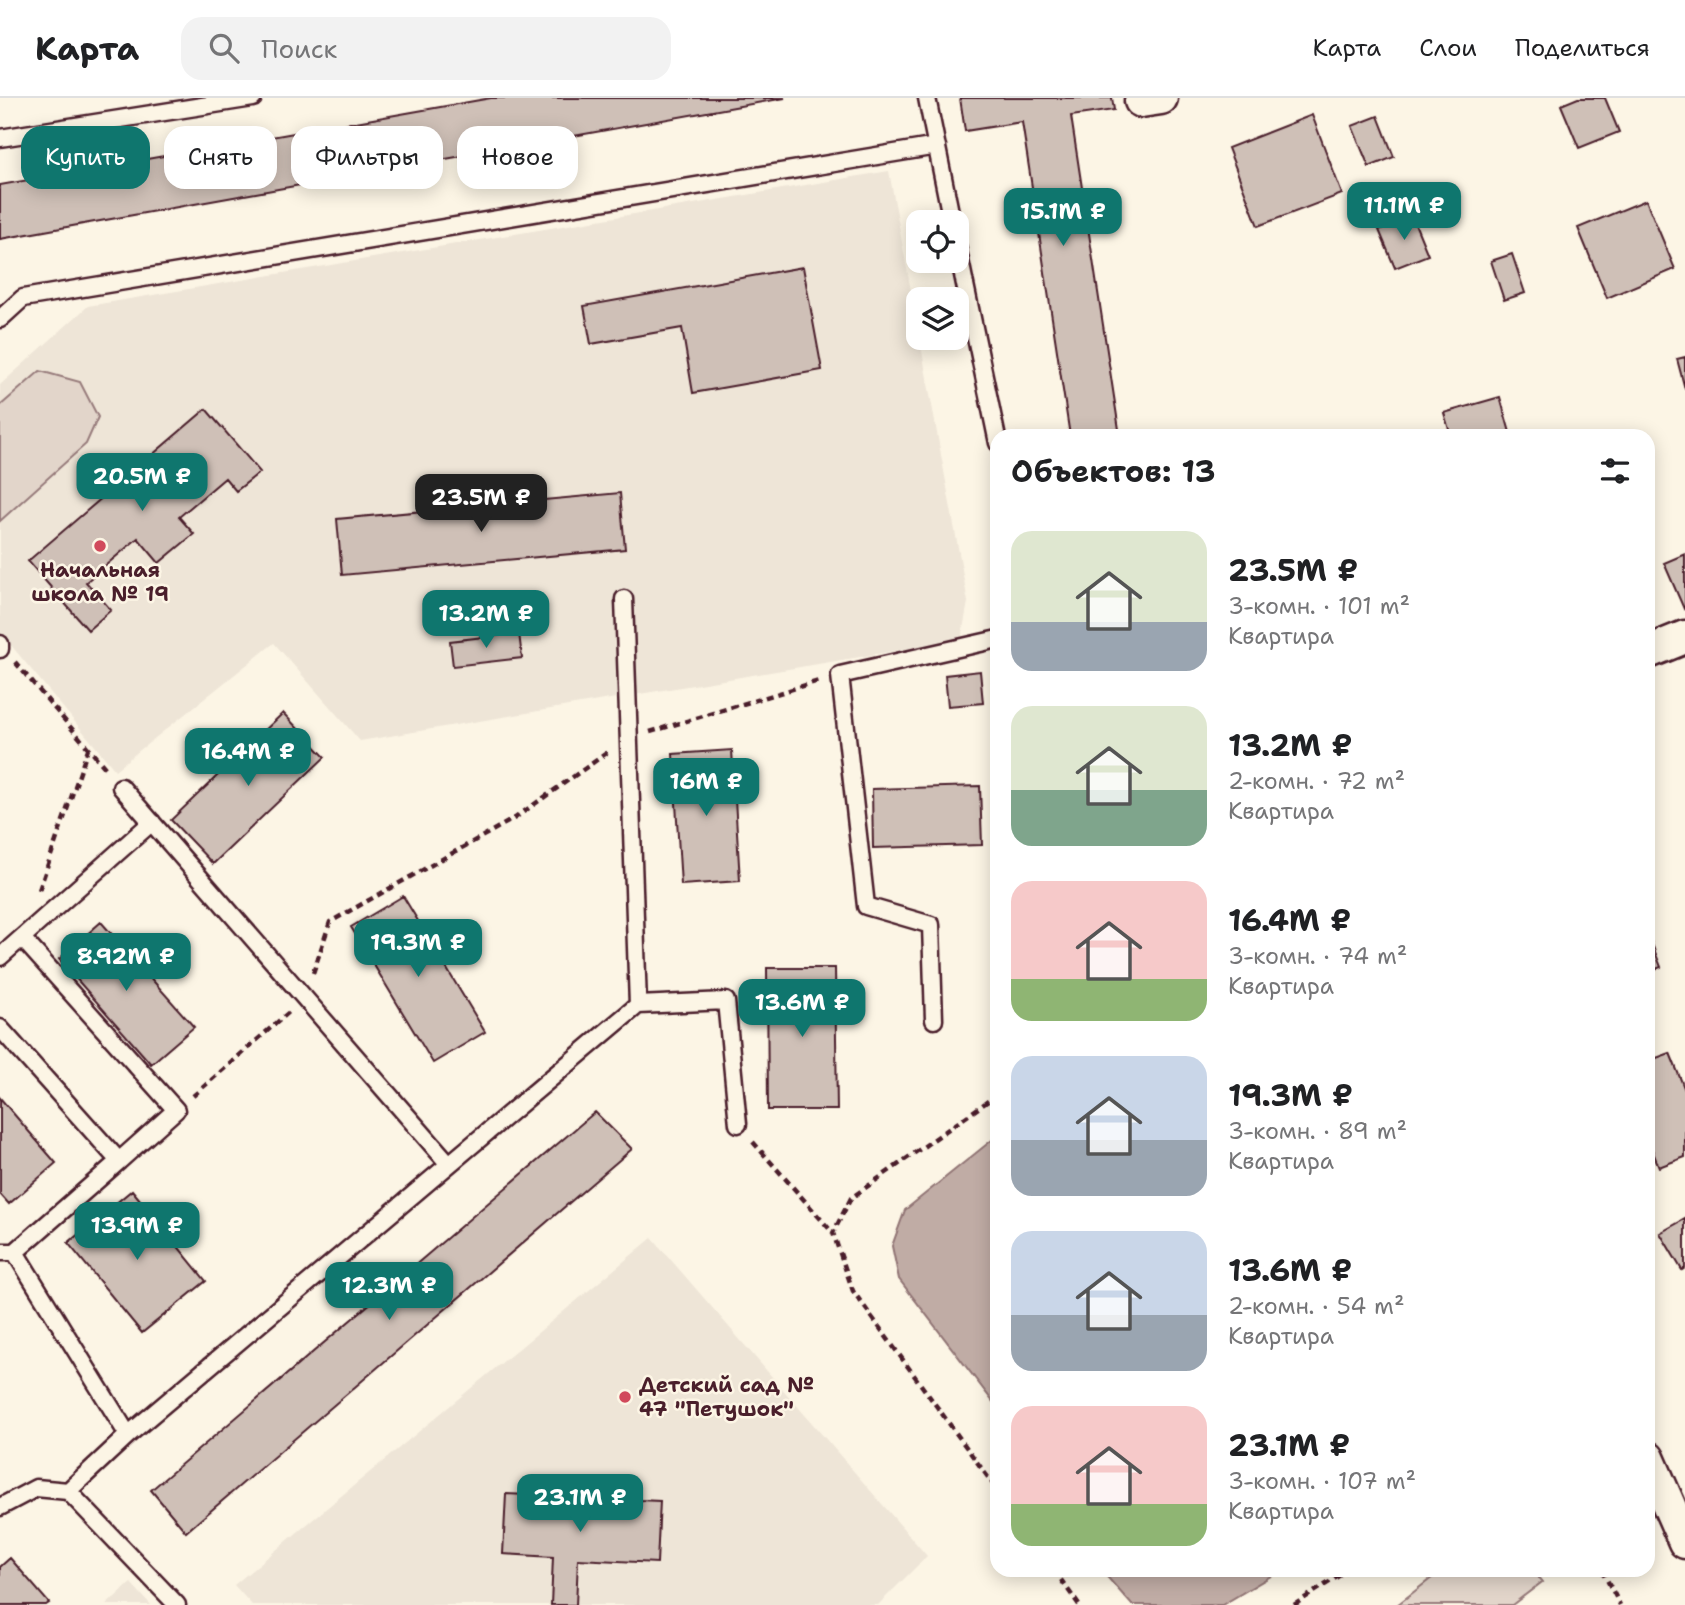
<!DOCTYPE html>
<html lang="ru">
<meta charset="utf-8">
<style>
body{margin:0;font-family:"Shantell Sans",sans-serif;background:#f2f2f2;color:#202124;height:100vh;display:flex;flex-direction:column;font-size:26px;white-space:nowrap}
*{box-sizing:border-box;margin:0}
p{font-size:23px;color:#757577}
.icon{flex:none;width:38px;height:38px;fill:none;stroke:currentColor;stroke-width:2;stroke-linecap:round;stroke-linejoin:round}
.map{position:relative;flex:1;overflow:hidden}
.drawer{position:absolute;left:990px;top:331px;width:665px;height:1148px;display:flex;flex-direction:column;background:#fff;border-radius:21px;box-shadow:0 4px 18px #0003}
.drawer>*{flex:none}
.top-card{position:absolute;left:21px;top:28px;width:665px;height:63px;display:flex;gap:14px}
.buttons{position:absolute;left:906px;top:112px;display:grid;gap:14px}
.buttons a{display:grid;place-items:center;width:63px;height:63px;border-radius:14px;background:#fff;box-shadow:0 4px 18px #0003;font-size:35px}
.price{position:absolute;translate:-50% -60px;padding:0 16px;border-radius:14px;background:#0f766e;color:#fff;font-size:23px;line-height:46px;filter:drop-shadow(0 2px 4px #0008)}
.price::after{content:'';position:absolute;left:50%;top:42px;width:21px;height:16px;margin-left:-10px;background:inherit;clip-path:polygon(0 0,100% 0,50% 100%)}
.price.active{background:#222;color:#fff}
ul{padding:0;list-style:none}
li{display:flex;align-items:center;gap:21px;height:175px;padding:0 21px}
li span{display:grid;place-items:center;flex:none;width:196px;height:140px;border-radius:21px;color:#555}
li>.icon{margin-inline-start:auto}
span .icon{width:84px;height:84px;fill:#fffc;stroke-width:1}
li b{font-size:30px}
h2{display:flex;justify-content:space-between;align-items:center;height:84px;padding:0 21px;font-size:30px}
.pill{padding:0 24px;border-radius:21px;background:#fff;box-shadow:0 4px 18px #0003;font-size:24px;line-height:63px}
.pill.active{background:#0f766e;color:#fff}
header{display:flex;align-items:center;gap:42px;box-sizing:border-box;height:98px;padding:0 35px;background:#fff;border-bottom:2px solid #e0e0e0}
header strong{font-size:33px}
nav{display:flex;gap:38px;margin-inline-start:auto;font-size:24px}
.search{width:490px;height:63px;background:#f2f2f2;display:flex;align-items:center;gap:18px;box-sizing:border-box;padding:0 24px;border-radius:21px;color:#757577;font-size:26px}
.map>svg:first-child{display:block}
</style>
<header>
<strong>Карта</strong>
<div class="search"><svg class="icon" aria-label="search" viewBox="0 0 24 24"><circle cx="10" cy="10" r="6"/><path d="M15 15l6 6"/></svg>Поиск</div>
<nav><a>Карта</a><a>Слои</a><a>Поделиться</a></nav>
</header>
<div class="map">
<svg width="1685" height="1507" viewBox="0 0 1685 1507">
<rect width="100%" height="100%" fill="#fcf5e5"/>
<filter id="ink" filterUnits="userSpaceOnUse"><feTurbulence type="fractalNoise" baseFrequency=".0143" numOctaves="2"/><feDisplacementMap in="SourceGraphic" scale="14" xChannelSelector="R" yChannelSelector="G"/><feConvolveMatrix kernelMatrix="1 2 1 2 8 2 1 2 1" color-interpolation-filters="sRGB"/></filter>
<g filter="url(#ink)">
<path fill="#eee5d7" d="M 889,73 L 968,504 L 961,542 L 360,643 L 274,545 L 115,672 L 0,534 L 0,287 L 88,208 Z
M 652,1140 L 927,1458 L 878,1507 L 252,1507 L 234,1487 Z
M 131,1485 L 151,1507 L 106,1507 Z"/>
<path fill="#e2d5ca" stroke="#967a7a" stroke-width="2" d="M 40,273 L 80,284 L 98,319 L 86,346 L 0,423 L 0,308 Z
M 1442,1472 L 1532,1472 L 1542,1484 L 1512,1507 L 1397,1507 Z"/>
<path fill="#c0aca5" stroke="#917474" stroke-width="2" d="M 997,1038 L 997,1309 L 899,1181 L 892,1148 L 905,1112 Z
M 1101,1472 L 1281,1472 L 1222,1507 L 1132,1507 Z"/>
<path fill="#cfc0b7" stroke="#4a1f2b" stroke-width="2" d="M 491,0 L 785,0 L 0,141 L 0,87 Z
M 960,0 L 1112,0 L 1114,12 L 1071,18 L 1120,338 L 1070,338 L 1022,24 L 965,33 Z
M 1578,0 L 1605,0 L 1619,34 L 1579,50 L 1561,7 Z
M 1312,17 L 1342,96 L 1258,128 L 1228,50 Z
M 1378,18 L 1394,59 L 1369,69 L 1352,28 Z
M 1646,102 L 1675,171 L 1607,200 L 1578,130 Z
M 1412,118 L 1428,157 L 1395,170 L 1379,132 Z
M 1512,156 L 1525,195 L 1504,202 L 1491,163 Z
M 803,169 L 822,272 L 693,295 L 682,230 L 591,246 L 584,208 Z
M 1685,259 L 1685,291 L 1677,261 Z
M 1500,299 L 1511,338 L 1451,338 L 1444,315 Z
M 206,311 L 260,374 L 236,393 L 225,380 L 179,419 L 194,436 L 159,465 L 138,440 L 86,484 L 111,512 L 88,532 L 28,463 Z
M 620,395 L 625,451 L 342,477 L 337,421 Z
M 1685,456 L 1685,510 L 1684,511 L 1664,465 Z
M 519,535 L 522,560 L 453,568 L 450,543 Z
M 980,573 L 983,605 L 948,608 L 945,577 Z
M 283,615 L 325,659 L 213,766 L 171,722 Z
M 732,652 L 740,783 L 681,787 L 673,656 Z
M 980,688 L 982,747 L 873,750 L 872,691 Z
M 403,798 L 485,934 L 433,965 L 351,829 Z
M 101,824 L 194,929 L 151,966 L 59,861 Z
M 1648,836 L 1661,869 L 1648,874 Z
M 767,870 L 835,870 L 837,1012 L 768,1012 Z
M 1670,955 L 1685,992 L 1685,1059 L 1659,1069 L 1648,1042 L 1648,963 Z
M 0,1000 L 56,1065 L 9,1106 L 0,1096 Z
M 595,1014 L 632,1051 L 186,1434 L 151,1392 Z
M 132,1092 L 206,1183 L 142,1235 L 68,1145 Z
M 1685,1121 L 1685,1170 L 1682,1172 L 1660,1135 Z
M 506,1396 L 660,1403 L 657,1465 L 578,1461 L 576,1507 L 551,1507 L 553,1459 L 503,1456 Z
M 10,1460 L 49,1505 L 46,1507 L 0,1507 L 0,1469 Z"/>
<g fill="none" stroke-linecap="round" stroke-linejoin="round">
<defs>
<path id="lane" d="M 927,0 L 952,124
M 0,40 L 253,0
M 957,148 L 998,345
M 0,221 L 23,200 L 937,48
M 0,546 L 0,551
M 121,689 L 449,1066
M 22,840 L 176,1012 L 119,1063
M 0,859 L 152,724
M 638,907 L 726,903 L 738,1026
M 934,922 L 931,827 L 866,808 L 840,577 L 998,541
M 0,930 L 119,1063 L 15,1154
M 0,1154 L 15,1154 L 128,1337 L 68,1393
M 128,1337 L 638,907 L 624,501
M 0,1409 L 36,1390 L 68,1393 L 177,1507"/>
<path id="street" d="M 1141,3 L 1161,0
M 1648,554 L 1685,539
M 1648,1360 L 1685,1444"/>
</defs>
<use href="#lane" stroke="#4a1f2b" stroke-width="21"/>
<use href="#street" stroke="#4a1f2b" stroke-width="37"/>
<path stroke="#4a1f2b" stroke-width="4.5" stroke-dasharray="7 5" stroke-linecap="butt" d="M 15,564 L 107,672
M 650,634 L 819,583
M 39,792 L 88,651
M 313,875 L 330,824 L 515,720 L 608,654
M 998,996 L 851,1100 L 833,1135 L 853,1193 L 998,1393
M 193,998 L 289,914
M 753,1044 L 833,1135
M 1054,1472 L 1079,1507
M 1602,1472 L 1620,1507
M 1294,1507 L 1348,1472"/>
<use href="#lane" stroke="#fcf5e5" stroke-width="16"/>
<use href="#street" stroke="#fcf5e5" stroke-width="32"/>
</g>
</g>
<g fill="#d1495b" stroke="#fcf5e5" stroke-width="2.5">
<circle cx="100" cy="448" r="7"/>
<circle cx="625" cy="1299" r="7"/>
</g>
<g text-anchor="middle" stroke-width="5" stroke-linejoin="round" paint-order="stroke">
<g font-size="21" font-weight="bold" fill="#4a1f2b" stroke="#fcf5e5">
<text x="100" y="479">Начальная<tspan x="100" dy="24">школа № 19</tspan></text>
<text x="639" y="1294" text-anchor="start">Детский сад №<tspan x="639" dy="24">47 "Петушок"</tspan></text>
</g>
</g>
</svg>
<div class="buttons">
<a><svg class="icon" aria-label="locate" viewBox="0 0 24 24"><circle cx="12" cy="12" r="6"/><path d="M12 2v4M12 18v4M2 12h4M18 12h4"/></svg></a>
<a><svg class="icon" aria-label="layers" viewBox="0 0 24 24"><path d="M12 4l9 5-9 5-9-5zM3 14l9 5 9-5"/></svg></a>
</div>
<b class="price" style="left:1404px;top:144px">11.1M ₽</b>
<b class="price" style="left:1063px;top:150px">15.1M ₽</b>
<b class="price" style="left:142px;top:415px">20.5M ₽</b>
<b class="price active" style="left:481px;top:436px">23.5M ₽</b>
<b class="price" style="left:486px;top:552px">13.2M ₽</b>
<b class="price" style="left:248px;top:690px">16.4M ₽</b>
<b class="price" style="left:706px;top:720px">16M ₽</b>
<b class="price" style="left:418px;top:881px">19.3M ₽</b>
<b class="price" style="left:126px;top:895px">8.92M ₽</b>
<b class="price" style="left:802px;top:941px">13.6M ₽</b>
<b class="price" style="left:137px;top:1164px">13.9M ₽</b>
<b class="price" style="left:389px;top:1224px">12.3M ₽</b>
<b class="price" style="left:580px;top:1436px">23.1M ₽</b>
<div class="top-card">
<a class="pill active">Купить</a>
<a class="pill">Снять</a>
<a class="pill">Фильтры</a>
<a class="pill">Новое</a>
</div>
<section class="drawer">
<h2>Объектов: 13<svg class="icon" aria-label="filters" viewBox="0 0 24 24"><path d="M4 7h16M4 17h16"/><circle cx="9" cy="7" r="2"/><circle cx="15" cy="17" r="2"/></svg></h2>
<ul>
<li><span style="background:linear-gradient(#dfe7d0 65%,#9aa5b1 0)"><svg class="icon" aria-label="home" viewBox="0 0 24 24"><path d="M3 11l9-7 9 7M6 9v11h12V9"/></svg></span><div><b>23.5M ₽</b><p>3-комн. · 101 m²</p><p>Квартира</p></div></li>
<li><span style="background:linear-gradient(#dfe7d0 60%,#7fa58c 0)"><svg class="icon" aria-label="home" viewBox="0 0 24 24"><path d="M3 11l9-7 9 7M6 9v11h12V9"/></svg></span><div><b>13.2M ₽</b><p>2-комн. · 72 m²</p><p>Квартира</p></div></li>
<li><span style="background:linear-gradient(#f6c9c9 70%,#8fb573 0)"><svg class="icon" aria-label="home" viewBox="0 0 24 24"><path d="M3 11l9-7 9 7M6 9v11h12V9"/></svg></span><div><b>16.4M ₽</b><p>3-комн. · 74 m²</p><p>Квартира</p></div></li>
<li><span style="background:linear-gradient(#c9d6e8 60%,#9aa5b1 0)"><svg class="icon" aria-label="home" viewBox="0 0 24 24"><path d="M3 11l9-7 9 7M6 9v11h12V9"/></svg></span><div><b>19.3M ₽</b><p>3-комн. · 89 m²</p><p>Квартира</p></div></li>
<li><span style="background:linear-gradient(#c9d6e8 60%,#9aa5b1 0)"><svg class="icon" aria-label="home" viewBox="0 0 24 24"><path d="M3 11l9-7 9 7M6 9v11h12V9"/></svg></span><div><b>13.6M ₽</b><p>2-комн. · 54 m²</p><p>Квартира</p></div></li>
<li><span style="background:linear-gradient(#f6c9c9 70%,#8fb573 0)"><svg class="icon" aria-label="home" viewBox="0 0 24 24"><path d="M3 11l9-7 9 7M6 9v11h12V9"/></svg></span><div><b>23.1M ₽</b><p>3-комн. · 107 m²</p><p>Квартира</p></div></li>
</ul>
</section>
</div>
